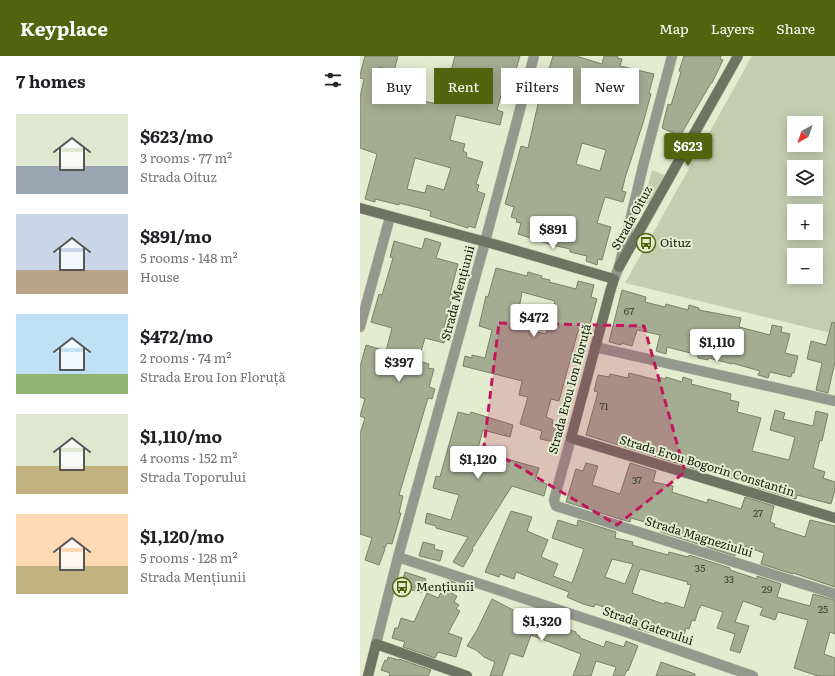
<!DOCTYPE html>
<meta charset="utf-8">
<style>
body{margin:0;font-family:Literata,serif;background:#f6f6f6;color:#202124;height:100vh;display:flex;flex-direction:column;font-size:15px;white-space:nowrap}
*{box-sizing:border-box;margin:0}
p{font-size:13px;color:#757577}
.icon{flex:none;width:22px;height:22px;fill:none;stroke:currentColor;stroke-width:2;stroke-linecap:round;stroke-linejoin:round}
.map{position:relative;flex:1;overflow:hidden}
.panel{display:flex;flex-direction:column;background:#fff;width:360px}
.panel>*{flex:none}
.guide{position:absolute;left:12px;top:12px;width:380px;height:36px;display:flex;gap:8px}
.needle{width:26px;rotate:220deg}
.controls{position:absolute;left:427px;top:60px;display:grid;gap:8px}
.controls a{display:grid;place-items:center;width:36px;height:36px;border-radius:0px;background:#fff;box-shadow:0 2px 10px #0003;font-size:20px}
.price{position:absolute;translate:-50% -34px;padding:0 9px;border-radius:4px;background:#fff;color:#222;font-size:13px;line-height:26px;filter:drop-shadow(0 1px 2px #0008)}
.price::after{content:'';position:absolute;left:50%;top:24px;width:12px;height:9px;margin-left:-6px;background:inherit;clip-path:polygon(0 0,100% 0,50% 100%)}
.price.current{background:#52640e;color:#fff}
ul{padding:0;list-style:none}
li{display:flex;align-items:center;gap:12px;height:100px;padding:0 16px}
li span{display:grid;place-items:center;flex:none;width:112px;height:80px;border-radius:0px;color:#555}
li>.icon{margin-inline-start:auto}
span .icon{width:48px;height:48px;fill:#fffc;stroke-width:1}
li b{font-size:17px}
h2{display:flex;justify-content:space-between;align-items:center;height:48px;padding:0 16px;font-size:17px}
.chip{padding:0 14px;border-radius:0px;background:#fff;box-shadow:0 2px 10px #0003;font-size:14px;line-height:36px}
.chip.current{background:#52640e;color:#fff}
header{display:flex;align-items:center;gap:24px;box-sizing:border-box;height:56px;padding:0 20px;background:#52640e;color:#fff}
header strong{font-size:19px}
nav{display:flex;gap:22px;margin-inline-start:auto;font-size:14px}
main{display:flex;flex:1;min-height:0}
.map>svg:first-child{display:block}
</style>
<header>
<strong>Keyplace</strong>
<nav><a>Map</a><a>Layers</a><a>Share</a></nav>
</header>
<main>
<section class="panel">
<h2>7 homes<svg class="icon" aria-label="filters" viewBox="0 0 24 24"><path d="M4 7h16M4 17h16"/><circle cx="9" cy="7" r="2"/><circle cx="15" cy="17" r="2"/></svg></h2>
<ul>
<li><span style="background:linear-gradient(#dfe7d0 65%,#9aa5b1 0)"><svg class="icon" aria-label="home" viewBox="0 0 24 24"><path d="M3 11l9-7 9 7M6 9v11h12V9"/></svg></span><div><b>$623/mo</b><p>3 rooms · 77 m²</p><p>Strada Oituz</p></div></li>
<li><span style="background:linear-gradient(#c9d6e8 70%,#b9a48a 0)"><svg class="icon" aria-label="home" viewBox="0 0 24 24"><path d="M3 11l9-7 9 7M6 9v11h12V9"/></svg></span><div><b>$891/mo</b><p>5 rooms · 148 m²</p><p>House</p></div></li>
<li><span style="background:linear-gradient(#bfe0f5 75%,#8fb573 0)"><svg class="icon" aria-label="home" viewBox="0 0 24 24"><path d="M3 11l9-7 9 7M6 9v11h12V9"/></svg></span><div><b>$472/mo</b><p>2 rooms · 74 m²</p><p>Strada Erou Ion Floruță</p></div></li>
<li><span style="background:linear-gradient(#dfe7d0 65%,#c2b280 0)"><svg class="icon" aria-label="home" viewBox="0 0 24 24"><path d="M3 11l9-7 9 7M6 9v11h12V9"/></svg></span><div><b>$1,110/mo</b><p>4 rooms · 152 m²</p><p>Strada Toporului</p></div></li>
<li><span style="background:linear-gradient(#ffd9b3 65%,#c2b280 0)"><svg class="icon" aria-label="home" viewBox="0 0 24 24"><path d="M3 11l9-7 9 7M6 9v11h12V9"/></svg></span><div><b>$1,120/mo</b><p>5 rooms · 128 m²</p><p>Strada Mențiunii</p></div></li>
</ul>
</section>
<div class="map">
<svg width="475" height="620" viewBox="0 0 475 620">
<rect width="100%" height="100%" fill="#e3eccf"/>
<path fill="#c4ceaf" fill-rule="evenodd" d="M 392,0 L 475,0 L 475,278 L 265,227 ZM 434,67 L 456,67 L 456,89 L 434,89 ZM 434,111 L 456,111 L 456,133 L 434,133 ZM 434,155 L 456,155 L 456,177 L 434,177 ZM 434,199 L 456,199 L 456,221 L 434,221 Z
M 292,114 L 305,119 L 289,147 L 287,148 L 284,147 Z"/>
<path fill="#a4ac92" stroke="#798167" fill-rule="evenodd" d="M 5,0 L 38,0 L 34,15 L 19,11 L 14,30 L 48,38 L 47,41 L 72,47 L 74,47 L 85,13 L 91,15 L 95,0 L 160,0 L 152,27 L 145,25 L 137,54 L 143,56 L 140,69 L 96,59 L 90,84 L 105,88 L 103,95 L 107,97 L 106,101 L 123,106 L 116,128 L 119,129 L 117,135 L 125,138 L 115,172 L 109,170 L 108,172 L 70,160 L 71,155 L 39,147 L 39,149 L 15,143 L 15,146 L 5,143 L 17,98 L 0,92 L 0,41 L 4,23 L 0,22 L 0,19 ZM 55,102 L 91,112 L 84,134 L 67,129 L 65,137 L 47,133 Z
M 193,0 L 216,0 L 242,8 L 244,0 L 258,0 L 257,2 L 262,3 L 260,10 L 294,18 L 289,37 L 291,38 L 283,67 L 265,122 L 262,135 L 266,136 L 263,146 L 245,141 L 237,167 L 251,171 L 242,204 L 238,203 L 237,209 L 226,205 L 227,200 L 210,196 L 210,193 L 192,189 L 158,178 L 161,167 L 156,166 L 157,163 L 151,161 L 154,151 L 145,148 L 161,90 L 168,92 L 178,48 ZM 222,87 L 246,94 L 240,115 L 216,108 Z
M 324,0 L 361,0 L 360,3 L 363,4 L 352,27 L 351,27 L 320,80 L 302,72 L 308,48 L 311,49 L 321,16 L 319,15 Z
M 65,182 L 81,187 L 76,202 L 98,208 L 90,238 L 93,239 L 83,276 L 87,277 L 84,287 L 65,282 L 58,305 L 69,308 L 68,312 L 74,313 L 69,331 L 75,333 L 72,343 L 68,342 L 39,439 L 43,440 L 39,457 L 41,457 L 32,488 L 27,487 L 25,492 L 23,491 L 25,493 L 19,509 L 5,504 L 12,482 L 0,478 L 0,378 L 5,362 L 0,360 L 5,343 L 0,341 L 0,311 L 6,289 L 26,295 L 32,272 L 11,266 L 19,238 L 22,239 L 33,202 L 30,201 L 34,185 L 62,193 Z
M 136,212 L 167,220 L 168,216 L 182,220 L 181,222 L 190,224 L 189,226 L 216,233 L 218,225 L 234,229 L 231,241 L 237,243 L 230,268 L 231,268 L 228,278 L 218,275 L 199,345 L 191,343 L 186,361 L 193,364 L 192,367 L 200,369 L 195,386 L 180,383 L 182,375 L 160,368 L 168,341 L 159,339 L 162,325 L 103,310 L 105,300 L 112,302 L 112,299 L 125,302 L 132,274 L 119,270 L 126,240 L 128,241 ZM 162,236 L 195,245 L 186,278 L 162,272 L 165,260 L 158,258 Z
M 262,234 L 286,241 L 285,246 L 305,251 L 306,248 L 328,254 L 329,249 L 339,252 L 339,254 L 381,262 L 379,271 L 410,279 L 412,269 L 422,271 L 421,276 L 430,278 L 425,297 L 438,300 L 434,317 L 432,317 L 431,321 L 410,316 L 408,322 L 398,319 L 400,315 L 372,307 L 372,308 L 349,302 L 348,304 L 338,302 L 338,299 L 307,291 L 306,298 L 296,295 L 300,279 L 277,274 L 272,290 L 261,287 L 261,289 L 249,286 Z
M 472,266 L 475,267 L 475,306 L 468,337 L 456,334 L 462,307 L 447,303 L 451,285 L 466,289 Z
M 269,317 L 297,324 L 298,321 L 305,323 L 306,321 L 322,326 L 323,321 L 332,324 L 331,328 L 371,338 L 370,344 L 379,346 L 377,356 L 401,362 L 392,395 L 429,404 L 435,381 L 410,374 L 415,354 L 425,357 L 423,363 L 453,370 L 456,355 L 468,358 L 462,385 L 460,384 L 453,412 L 465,416 L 463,422 L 475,426 L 475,434 L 471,448 L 437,439 L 436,443 L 418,438 L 389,429 L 389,427 L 367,421 L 368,416 L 340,409 L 339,414 L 226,379 L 238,336 L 234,335 L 238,319 L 249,321 L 250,318 L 268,322 Z
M 98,356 L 110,359 L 111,356 L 153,369 L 150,381 L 123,374 L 118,392 L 130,396 L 129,398 L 179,412 L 175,424 L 187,428 L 184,440 L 152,430 L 112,493 L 113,494 L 103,511 L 93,506 L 108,481 L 76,472 L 76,470 L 65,467 L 67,457 L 91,464 L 99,439 L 73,432 L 76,420 L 80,421 Z
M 226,407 L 238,410 L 232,429 L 260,438 L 270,407 L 296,415 L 293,426 L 313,430 L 312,436 L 347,447 L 348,443 L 381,453 L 385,441 L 414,450 L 410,466 L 415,468 L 414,471 L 445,481 L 450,464 L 475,470 L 475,531 L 433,517 L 433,518 L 401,508 L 404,497 L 383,490 L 381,494 L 377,492 L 375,500 L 301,476 L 302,471 L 271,462 L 270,466 L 260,463 L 206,446 L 216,413 L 223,415 Z
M 151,455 L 172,461 L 167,475 L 188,484 L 181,501 L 198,508 L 193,520 L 212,527 L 224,493 L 192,482 L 198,464 L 217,470 L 218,464 L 256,476 L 255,482 L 273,486 L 272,489 L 308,499 L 309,496 L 328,501 L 329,499 L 370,512 L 370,514 L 397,523 L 397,520 L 421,528 L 417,541 L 450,550 L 453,538 L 475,544 L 475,578 L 470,576 L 464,598 L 475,602 L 475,620 L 458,620 L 434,612 L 448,564 L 418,556 L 415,564 L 400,559 L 403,552 L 383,545 L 375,566 L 389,570 L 380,597 L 370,594 L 375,578 L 357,572 L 363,556 L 341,549 L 340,552 L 339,552 L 335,565 L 332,564 L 329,573 L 326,572 L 322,586 L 271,571 L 272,569 L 253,562 L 255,555 L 235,548 L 234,551 L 223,548 L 207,541 L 209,536 L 156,516 L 154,523 L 140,518 L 139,521 L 125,516 ZM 252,503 L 273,508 L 265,528 L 245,521 ZM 280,513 L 328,526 L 327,528 L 331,529 L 324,552 L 305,546 L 304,548 L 272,537 Z
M 63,486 L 75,489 L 74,493 L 83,495 L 80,505 L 59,500 Z
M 45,516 L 66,523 L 61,537 L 41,530 Z
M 88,524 L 96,527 L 91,537 L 97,540 L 94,546 L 99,549 L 96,553 L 100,555 L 88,577 L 102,582 L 96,601 L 78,596 L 75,602 L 43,591 L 45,586 L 32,582 L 35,572 L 38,572 L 41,562 L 54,566 L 67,537 L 78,542 Z
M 132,543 L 157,556 L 155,561 L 186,572 L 189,563 L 202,569 L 201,571 L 216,576 L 216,578 L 220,580 L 220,582 L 244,591 L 246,585 L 264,591 L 266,585 L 278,590 L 268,615 L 267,614 L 264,620 L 253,620 L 256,611 L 236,605 L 231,620 L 213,620 L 221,598 L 171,579 L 163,601 L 150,597 L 142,620 L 130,620 L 135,606 L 124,601 L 116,594 L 107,590 L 117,574 Z
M 28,601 L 39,604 L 39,603 L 71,614 L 68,620 L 29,620 L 30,617 L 21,614 L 25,604 L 27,605 Z
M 301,606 L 335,618 L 335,620 L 296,620 Z"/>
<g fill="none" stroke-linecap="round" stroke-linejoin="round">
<defs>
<path id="street" d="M 254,223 L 259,211 L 284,106 L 312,0
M 0,271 L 30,161
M 235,291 L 475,345
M 211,382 L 194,444 L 196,450 L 475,538
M 38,501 L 266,576 L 393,620
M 16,588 L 38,501 L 125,186 L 174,0"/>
<path id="secondary" d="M 0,152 L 137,189 L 254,223 L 250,236 L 211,382 L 475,462
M 259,211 L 378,0
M 8,620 L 16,588 L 107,620"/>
</defs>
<use href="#street" stroke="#bfc7ad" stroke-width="11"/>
<use href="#secondary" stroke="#bfc7ad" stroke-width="11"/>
<use href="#street" stroke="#95998d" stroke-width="10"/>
<use href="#secondary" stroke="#6e7362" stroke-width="10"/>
</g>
<path fill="#c2185b" fill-opacity="0.2" stroke="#c2185b" stroke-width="3" stroke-dasharray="8 5" stroke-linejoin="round" d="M 139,267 L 284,270 L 325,416 L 257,469 L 124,390 Z"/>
<defs>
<symbol id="bus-ring" viewBox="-11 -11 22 22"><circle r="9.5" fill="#e3eccf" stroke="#52640e" stroke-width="1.5"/><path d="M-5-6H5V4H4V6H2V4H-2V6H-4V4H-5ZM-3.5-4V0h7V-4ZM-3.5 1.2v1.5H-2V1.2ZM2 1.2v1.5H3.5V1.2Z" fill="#52640e"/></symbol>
</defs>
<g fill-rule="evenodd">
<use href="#bus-ring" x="275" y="176" width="22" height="22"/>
<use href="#bus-ring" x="31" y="520" width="22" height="22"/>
</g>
<g text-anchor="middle" stroke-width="4" stroke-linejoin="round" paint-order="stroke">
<g font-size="10" fill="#3c4032">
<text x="269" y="259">67</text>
<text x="244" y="354">71</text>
<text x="277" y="428">37</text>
<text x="398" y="461">27</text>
<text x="340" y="516">35</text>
<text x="369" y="527">33</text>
<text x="407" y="537">29</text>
<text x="463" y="557">25</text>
</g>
<g font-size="12" fill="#191c12" stroke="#e3eccf">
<text transform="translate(272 162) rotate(-61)" y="4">Strada Oituz</text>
<text transform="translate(98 237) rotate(-75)" y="4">Strada Mențiunii</text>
<text transform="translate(210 333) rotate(-75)" y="4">Strada Erou Ion Floruță</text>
<text transform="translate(347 410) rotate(17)" y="4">Strada Erou Bogorin Constantin</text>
<text transform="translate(339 481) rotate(17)" y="4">Strada Magneziului</text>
<text transform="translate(288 570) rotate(19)" y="4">Strada Gaterului</text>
</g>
<g font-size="12" fill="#191c12" stroke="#e3eccf" text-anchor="start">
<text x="300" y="191">Oituz</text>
<text x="56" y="535">Mențiunii</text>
</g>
</g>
</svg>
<div class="controls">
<a><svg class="needle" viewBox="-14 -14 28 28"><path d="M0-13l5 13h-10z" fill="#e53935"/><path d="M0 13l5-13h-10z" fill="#757577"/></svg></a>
<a><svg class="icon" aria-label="layers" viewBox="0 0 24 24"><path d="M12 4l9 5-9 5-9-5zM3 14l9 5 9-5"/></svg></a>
<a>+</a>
<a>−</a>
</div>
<b class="price current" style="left:328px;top:111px">$623</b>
<b class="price" style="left:193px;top:194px">$891</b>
<b class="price" style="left:174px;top:282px">$472</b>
<b class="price" style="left:357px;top:307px">$1,110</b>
<b class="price" style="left:39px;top:327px">$397</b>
<b class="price" style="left:118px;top:424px">$1,120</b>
<b class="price" style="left:182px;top:586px">$1,320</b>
<div class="guide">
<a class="chip">Buy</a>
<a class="chip current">Rent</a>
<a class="chip">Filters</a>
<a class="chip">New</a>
</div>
</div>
</main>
